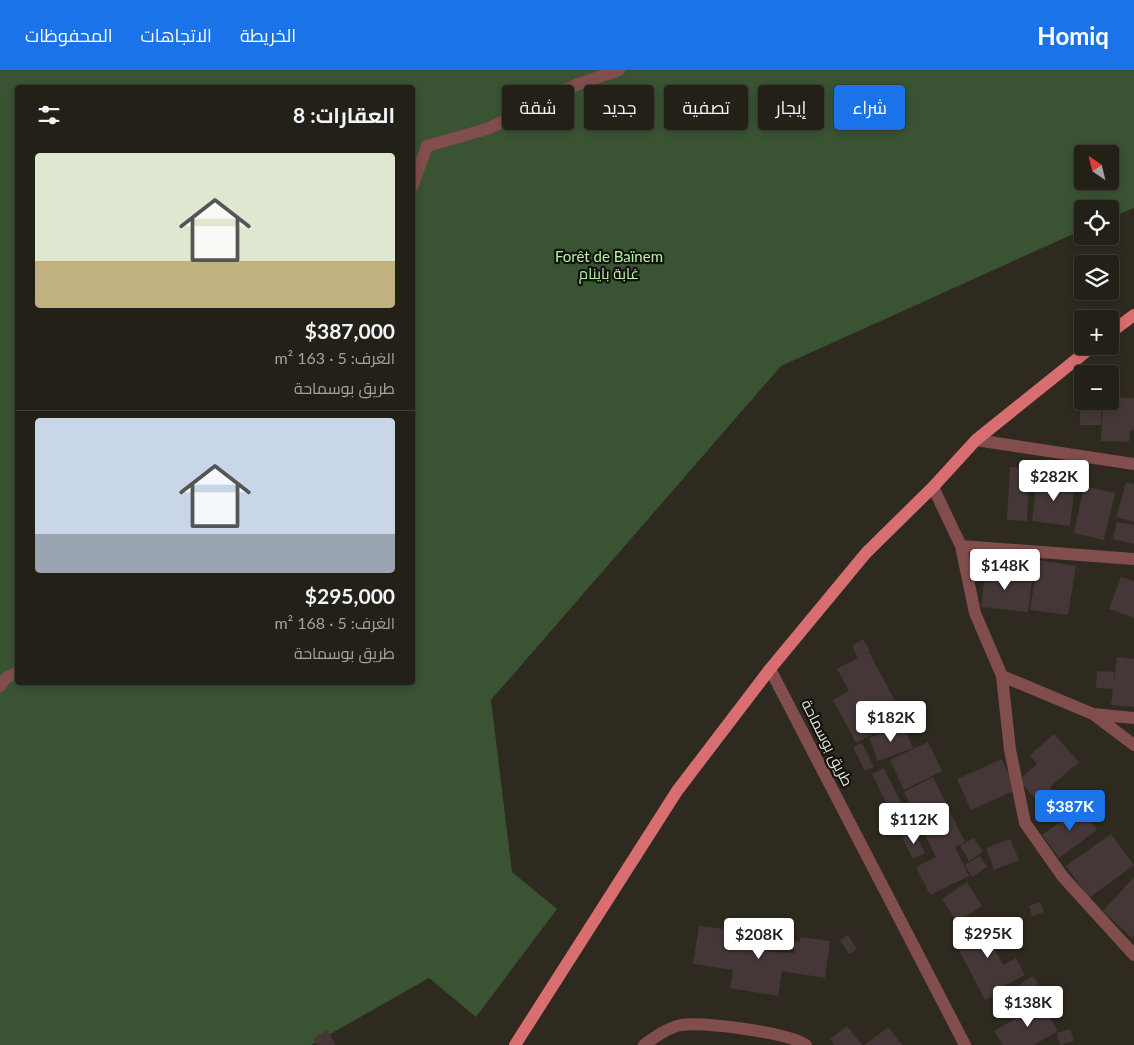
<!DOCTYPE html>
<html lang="ar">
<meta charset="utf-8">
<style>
body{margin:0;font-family:Lato,Cairo,sans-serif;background:#2a2820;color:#f1f3f6;direction:rtl;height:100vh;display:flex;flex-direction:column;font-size:19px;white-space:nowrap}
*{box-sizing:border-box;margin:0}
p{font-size:16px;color:#a2a3a1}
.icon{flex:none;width:28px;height:28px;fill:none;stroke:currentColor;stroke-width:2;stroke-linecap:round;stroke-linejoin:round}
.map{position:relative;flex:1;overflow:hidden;direction:ltr}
.panel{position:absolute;left:15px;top:15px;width:400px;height:600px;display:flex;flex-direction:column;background:#222017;border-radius:5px;box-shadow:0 2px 8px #0003,0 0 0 1px #3f3e36;direction:rtl}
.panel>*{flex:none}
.hud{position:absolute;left:430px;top:15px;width:475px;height:45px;direction:rtl;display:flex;gap:10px}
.needle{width:32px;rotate:325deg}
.tools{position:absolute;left:1074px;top:75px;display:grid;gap:10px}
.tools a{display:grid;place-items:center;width:45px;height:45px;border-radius:5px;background:#222017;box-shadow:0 2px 8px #0003,0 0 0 1px #3f3e36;font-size:25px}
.price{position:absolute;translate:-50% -42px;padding:0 11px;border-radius:5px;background:#fff;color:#222;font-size:16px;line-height:32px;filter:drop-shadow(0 1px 2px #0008)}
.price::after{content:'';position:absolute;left:50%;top:30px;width:15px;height:11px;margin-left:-8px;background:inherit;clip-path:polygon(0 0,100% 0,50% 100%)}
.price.active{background:#1a73e8;color:#fff}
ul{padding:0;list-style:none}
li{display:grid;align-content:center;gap:10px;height:265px;padding:0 20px}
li+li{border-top:1px solid #3f3e36}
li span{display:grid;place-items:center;height:155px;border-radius:5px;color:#555}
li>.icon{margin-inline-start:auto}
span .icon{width:90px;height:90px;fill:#fffc;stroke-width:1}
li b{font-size:21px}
h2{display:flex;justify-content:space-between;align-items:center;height:60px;padding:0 20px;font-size:21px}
.chip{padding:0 18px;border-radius:5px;background:#222017;box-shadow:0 2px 8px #0003,0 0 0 1px #3f3e36;font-size:18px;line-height:45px}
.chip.active{background:#1a73e8;color:#fff}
header{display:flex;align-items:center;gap:30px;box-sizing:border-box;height:70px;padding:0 25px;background:#1a73e8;color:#fff}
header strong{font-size:24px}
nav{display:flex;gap:28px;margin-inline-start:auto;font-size:18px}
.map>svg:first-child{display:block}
</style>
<header>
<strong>Homiq</strong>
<nav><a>الخريطة</a><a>الاتجاهات</a><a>المحفوظات</a></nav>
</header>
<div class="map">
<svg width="1134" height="975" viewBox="0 0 1134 975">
<rect width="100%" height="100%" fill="#2e2a1f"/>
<path fill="#395333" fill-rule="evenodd" d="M 0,0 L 1134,0 L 1134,138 L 1110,148 L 1110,139 L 1082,139 L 1082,160 L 781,296 L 491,630 L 512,802 L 557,839 L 476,947 L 429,908 L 311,975 L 0,975 ZM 18,18 L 412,18 L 412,612 L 18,612 ZM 1082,84 L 1110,84 L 1110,111 L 1082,111 Z"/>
<path fill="#453737" d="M 1110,327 L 1134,328 L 1134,360 L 1130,360 L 1129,372 L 1101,371 L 1103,331 L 1110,331 Z
M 1080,337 L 1101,338 L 1101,355 L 1080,355 Z
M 1010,397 L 1036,399 L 1035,413 L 1029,412 L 1027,451 L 1007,450 Z
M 1037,408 L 1075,413 L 1070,456 L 1032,451 Z
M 1126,412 L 1134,414 L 1134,452 L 1116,447 Z
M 1084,416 L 1115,423 L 1104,470 L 1074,463 Z
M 1117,452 L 1134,455 L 1134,474 L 1113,469 Z
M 1038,490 L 1076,496 L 1068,545 L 1030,540 Z
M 986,493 L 1001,495 L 999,507 L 1032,511 L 1028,542 L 981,537 Z
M 1121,507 L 1134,511 L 1134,548 L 1109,539 Z
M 863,569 L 870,581 L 860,586 L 869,582 L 904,648 L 856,673 L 833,630 L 849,621 L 837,599 L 858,588 L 852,576 Z
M 1117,587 L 1134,589 L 1134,637 L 1111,635 L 1113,619 L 1096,618 L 1097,601 L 1114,602 L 1114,613 Z
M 903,654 L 913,678 L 878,691 L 869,668 Z
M 1054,664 L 1079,692 L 1050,717 L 1064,734 L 1050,747 L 1019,710 L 1037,694 L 1030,685 Z
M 928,672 L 942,701 L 904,720 L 890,690 Z
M 862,673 L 874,697 L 865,701 L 853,677 Z
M 1002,689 L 1016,720 L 971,740 L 957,709 Z
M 884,698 L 913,757 L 901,763 L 872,704 Z
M 933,707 L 965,772 L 955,777 L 969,806 L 930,825 L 916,797 L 936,787 L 904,722 Z
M 1080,737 L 1097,760 L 1059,788 L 1042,765 Z
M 914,761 L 925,783 L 913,789 L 902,767 Z
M 1111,764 L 1134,795 L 1089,828 L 1066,796 Z
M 974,768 L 983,782 L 969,791 L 960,776 Z
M 1010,769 L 1019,790 L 994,800 L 986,778 Z
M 980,786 L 987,797 L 972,807 L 965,795 Z
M 1134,807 L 1134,866 L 1132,868 L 1103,841 Z
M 967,812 L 982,836 L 957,852 L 942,829 Z
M 1040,832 L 1044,842 L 1032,846 L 1029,836 Z
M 994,848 L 1007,874 L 995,880 L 1003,895 L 1016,888 L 1025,905 L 1004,916 L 1006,919 L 985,930 L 953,869 Z
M 699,856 L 742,861 L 739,879 L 794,883 L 794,871 L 799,872 L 801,867 L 830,871 L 825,908 L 782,901 L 778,926 L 730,918 L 733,900 L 693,894 Z
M 848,865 L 857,879 L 849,884 L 840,870 Z
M 1033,906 L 1044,923 L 1027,933 L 1017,916 Z
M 1042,933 L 1058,961 L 1034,975 L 1003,975 L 994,961 Z
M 847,956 L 862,975 L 834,975 L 830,969 Z
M 888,957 L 902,975 L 865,975 Z
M 1070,959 L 1074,971 L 1060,975 L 1057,963 Z
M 327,960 L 336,975 L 317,975 L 313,969 Z"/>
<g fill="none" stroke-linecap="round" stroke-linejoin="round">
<path stroke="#824e4d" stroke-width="12" d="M 644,975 C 655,967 667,958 681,955 C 704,952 787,962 806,975"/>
<path stroke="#824e4d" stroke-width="12" d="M 412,117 L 427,76 L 487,59 L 576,15 L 619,0
M 976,370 L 1134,394
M 933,417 L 961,476 L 975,543 L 1002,606 L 1010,680 L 1025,753 L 1063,807 L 1134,885
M 961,476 L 1134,489
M 770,599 L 965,975
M 1002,606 L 1093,644 L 1134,648
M 0,616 L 6,608 L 18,602
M 1093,644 L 1134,675"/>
<path stroke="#d86e6f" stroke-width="12" d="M 1110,263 L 1134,245
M 515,975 L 677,721 L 770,599 L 866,483 L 933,417 L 976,370 L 1093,276"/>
</g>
<g text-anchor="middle" stroke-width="4.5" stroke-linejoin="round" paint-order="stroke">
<g font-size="15" fill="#b3f5a3" stroke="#14120e">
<text x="609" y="192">Forêt de Baïnem<tspan x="609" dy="17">غابة باينام</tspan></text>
</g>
<g font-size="15" fill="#e3e0d9" stroke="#14120e">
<text transform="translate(827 673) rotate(63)" y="5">طريق بوسماحة</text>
</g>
</g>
</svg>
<div class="tools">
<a><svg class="needle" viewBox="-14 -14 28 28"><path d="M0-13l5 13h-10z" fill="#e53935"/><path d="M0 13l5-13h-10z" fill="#a2a3a1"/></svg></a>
<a><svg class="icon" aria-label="locate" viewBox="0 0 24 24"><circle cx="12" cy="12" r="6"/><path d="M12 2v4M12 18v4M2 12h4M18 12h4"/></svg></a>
<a><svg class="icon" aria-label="layers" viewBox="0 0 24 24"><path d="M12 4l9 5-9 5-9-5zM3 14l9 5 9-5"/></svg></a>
<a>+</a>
<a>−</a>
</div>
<b class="price" style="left:1054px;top:432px">$282K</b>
<b class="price" style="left:1005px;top:521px">$148K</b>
<b class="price" style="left:891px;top:673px">$182K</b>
<b class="price active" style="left:1070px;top:762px">$387K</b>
<b class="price" style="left:914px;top:775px">$112K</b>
<b class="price" style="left:988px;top:889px">$295K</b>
<b class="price" style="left:759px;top:890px">$208K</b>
<b class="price" style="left:1028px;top:958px">$138K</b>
<div class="hud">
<a class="chip active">شراء</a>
<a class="chip">إيجار</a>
<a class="chip">تصفية</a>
<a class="chip">جديد</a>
<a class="chip">شقة</a>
</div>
<section class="panel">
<h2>العقارات: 8<svg class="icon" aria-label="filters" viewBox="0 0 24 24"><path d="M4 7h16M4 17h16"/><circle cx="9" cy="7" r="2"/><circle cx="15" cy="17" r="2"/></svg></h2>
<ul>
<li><span style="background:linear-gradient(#dfe7d0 70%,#c2b280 0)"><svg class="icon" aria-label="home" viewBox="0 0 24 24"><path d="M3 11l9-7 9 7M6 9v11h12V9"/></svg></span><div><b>$387,000</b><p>الغرف: 5 · 163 m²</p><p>طريق بوسماحة</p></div></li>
<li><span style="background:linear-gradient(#c9d6e8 75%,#9aa5b1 0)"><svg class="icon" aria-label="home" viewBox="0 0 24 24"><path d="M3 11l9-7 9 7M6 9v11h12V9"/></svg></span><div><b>$295,000</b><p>الغرف: 5 · 168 m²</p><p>طريق بوسماحة</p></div></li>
</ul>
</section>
</div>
